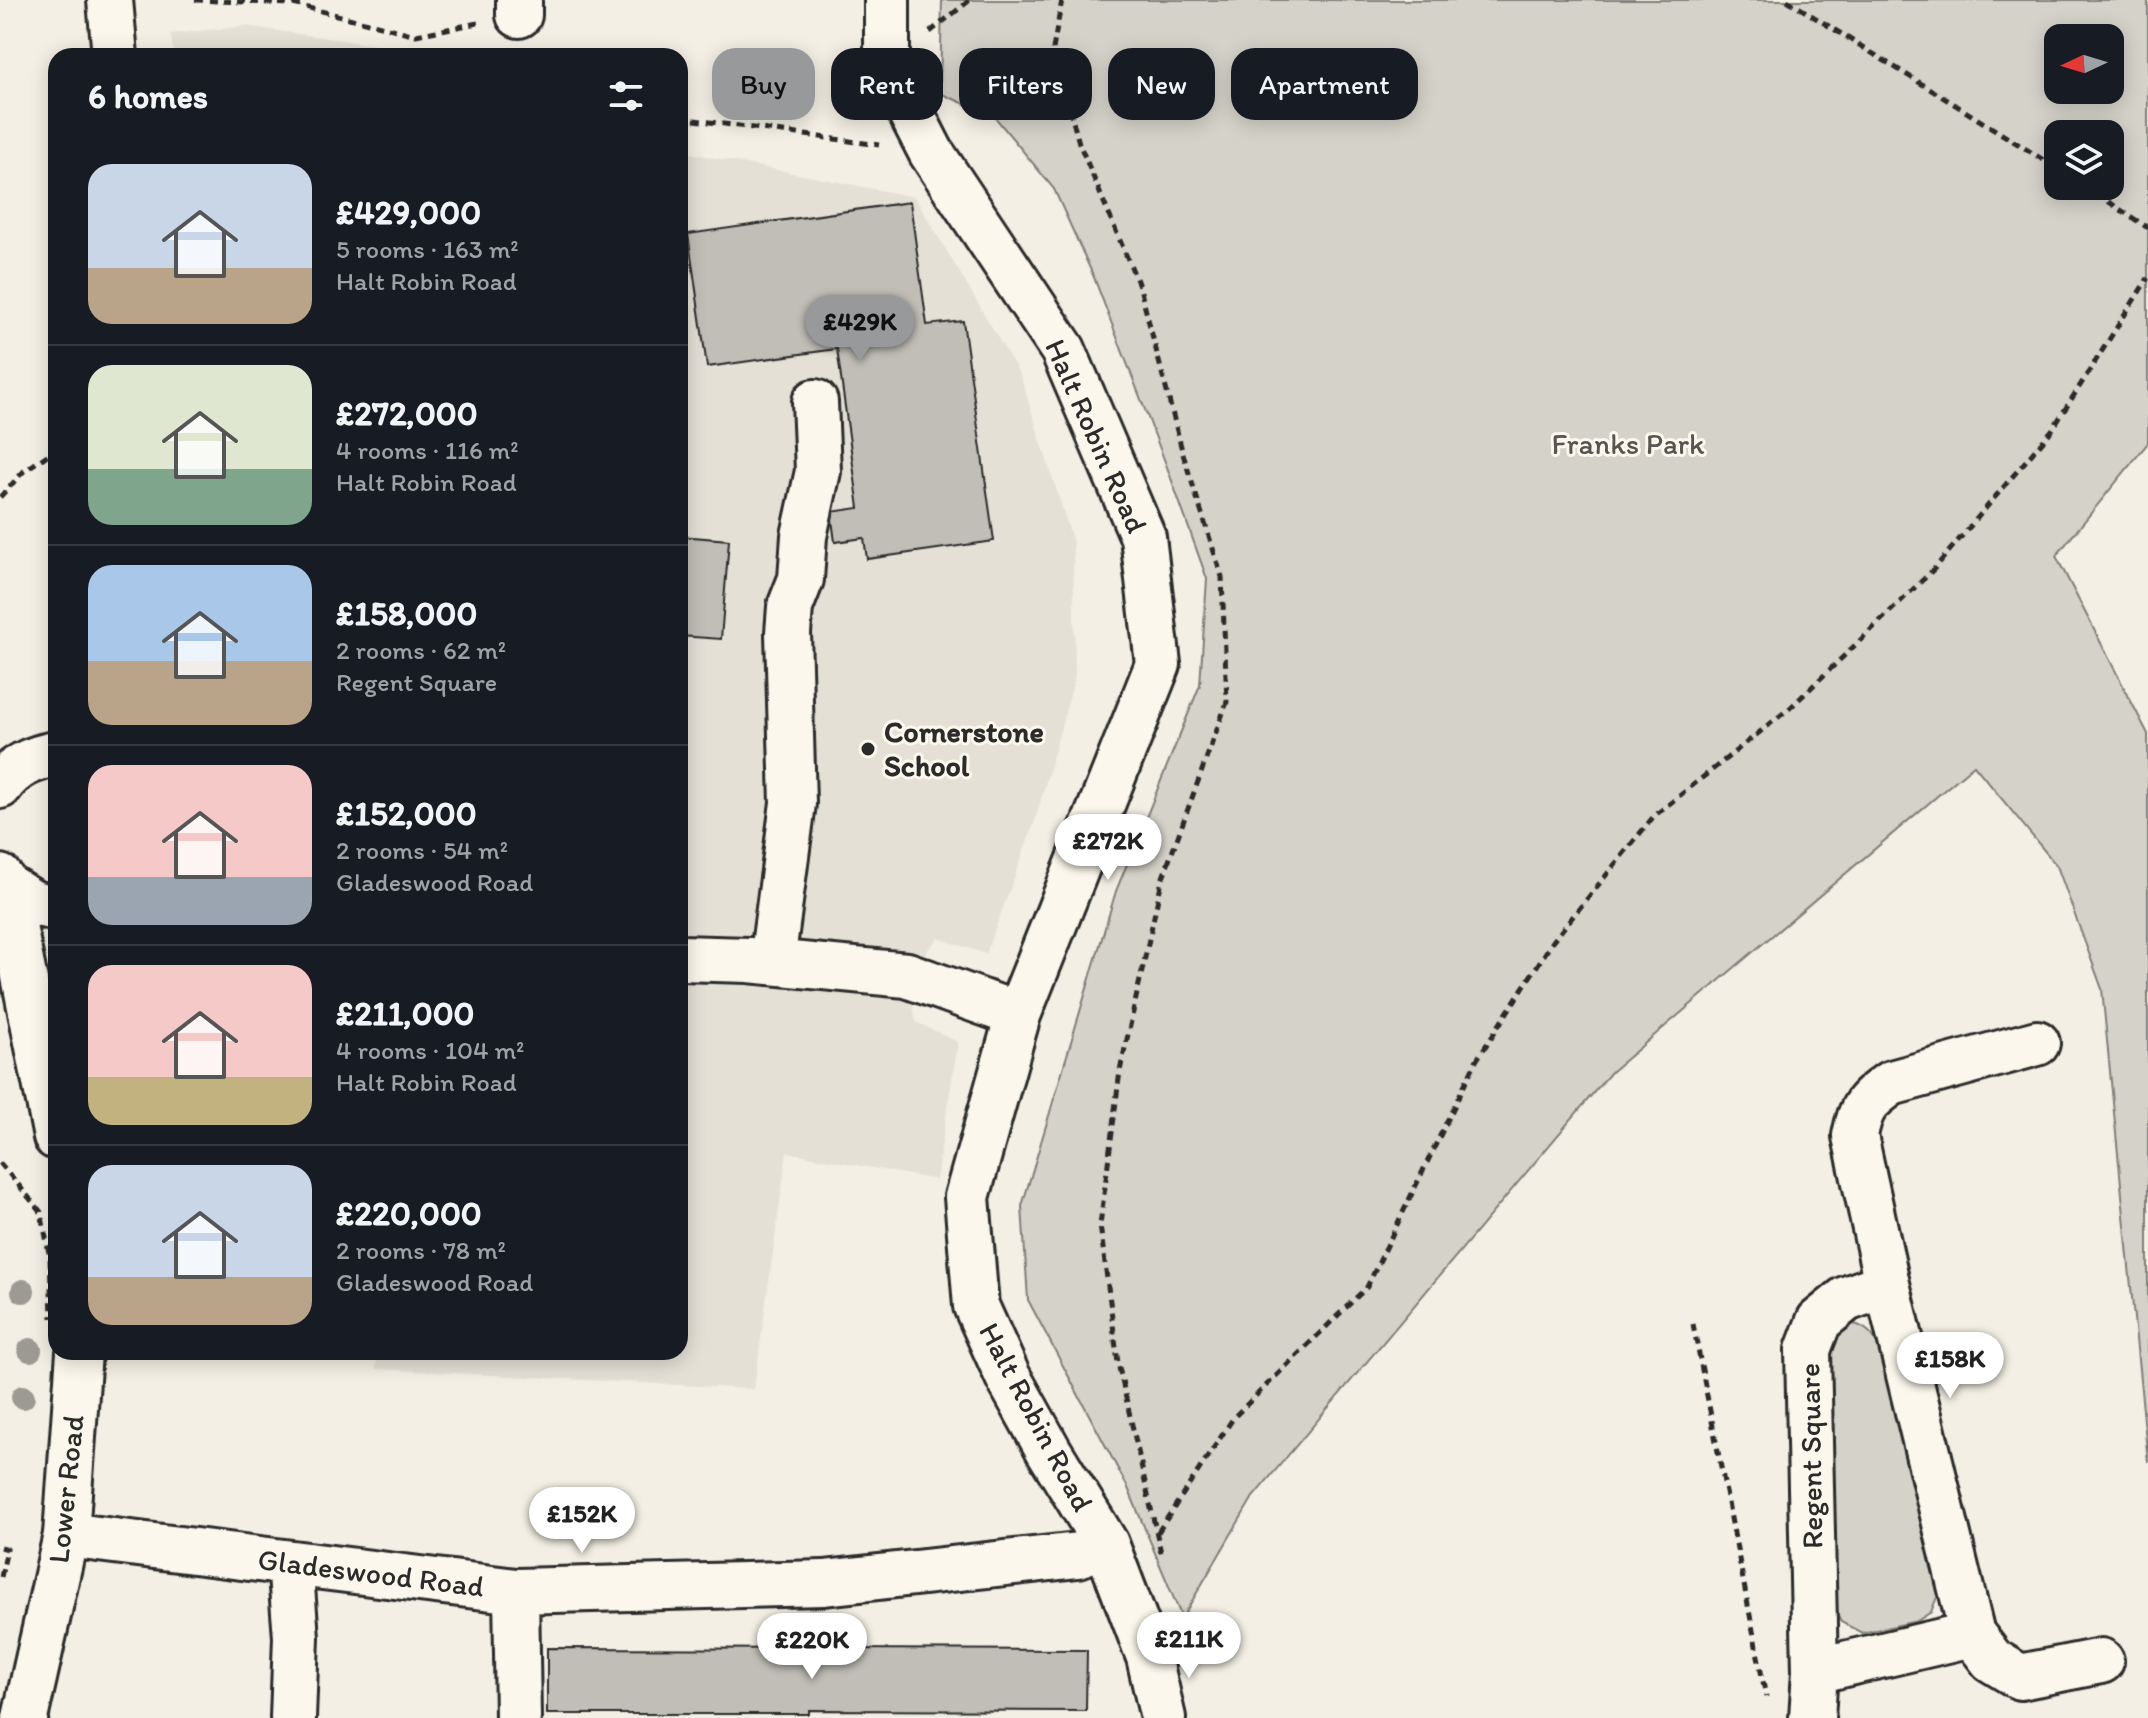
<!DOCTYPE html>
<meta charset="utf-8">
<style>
body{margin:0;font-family:Itim,sans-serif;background:#20242c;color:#f1f3f6;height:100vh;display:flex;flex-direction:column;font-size:30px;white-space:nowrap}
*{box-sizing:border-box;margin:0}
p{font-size:26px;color:#9ea1a6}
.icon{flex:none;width:44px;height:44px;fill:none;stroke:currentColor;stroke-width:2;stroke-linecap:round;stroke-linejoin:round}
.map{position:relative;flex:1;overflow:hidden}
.panel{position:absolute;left:48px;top:48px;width:640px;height:1312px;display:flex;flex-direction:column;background:#171b24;border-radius:24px;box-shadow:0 4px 20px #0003}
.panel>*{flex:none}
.banner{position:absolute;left:712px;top:48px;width:760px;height:72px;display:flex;gap:16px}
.needle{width:52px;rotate:266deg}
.fabs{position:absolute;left:2044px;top:24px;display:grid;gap:16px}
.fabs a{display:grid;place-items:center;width:80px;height:80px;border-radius:16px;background:#171b24;box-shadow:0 4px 20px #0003;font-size:40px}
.price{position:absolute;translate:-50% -68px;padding:0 18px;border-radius:28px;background:#fff;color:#222;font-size:26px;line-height:52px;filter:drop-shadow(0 2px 4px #0008)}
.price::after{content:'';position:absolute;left:50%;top:48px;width:24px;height:18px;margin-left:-12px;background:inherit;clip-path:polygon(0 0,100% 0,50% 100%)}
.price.active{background:#98999b;color:#111}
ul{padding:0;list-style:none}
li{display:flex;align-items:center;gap:24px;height:200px;padding:0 40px}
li+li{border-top:2px solid #363941}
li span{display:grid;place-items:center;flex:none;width:224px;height:160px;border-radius:24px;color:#555}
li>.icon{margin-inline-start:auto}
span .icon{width:96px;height:96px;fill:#fffc;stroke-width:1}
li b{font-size:34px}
h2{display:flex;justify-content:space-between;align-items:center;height:96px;padding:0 40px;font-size:34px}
.chip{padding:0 28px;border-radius:24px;background:#171b24;box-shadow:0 4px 20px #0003;font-size:28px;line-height:72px}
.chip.active{background:#98999b;color:#111}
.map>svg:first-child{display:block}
</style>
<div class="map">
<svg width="2148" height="1718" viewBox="0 0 2148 1718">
<rect width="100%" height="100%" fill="#f3efe4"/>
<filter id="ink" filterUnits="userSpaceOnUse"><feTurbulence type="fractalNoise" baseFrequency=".0125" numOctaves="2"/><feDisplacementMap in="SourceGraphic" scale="16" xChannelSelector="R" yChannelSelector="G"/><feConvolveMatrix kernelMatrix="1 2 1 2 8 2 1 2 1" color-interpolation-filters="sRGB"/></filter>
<g filter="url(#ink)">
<path fill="#e4e0d6" d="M 245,26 L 381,46 L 413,56 L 175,56 L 170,34 Z
M 680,151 L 915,197 L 1020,375 L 1073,542 L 1075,677 L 1035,821 L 986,954 L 938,938 L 907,975 L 916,1022 L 958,1042 L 936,1180 L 787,1152 L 754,1389 L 376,1369 L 377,1352 L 680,1352 Z"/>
<path fill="#d5d2c9" stroke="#807e7a" stroke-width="2" fill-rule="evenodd" d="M 942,0 L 2148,0 L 2148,443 L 2056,556 L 2148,734 L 2148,1462 L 2102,989 L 2057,866 L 1974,765 L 1611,1072 L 1253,1497 L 1182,1618 L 1128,1488 L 1028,1300 L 1022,1206 L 1116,891 L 1200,685 L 1207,579 L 1167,467 L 1093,275 L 1054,189 L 995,117 L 940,93 ZM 2110,38 L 2110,90 L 2058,90 L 2058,38 ZM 2110,134 L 2110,186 L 2058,186 L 2058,134 Z
M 1855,1324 C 1872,1330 1875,1338 1881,1354 L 1941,1587 L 1931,1612 L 1917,1621 L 1862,1633 L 1841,1622 L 1833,1607 L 1828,1344 L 1845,1325 Z"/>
<path fill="#c0beb6" stroke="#2b2b2b" stroke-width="2" d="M 910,202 L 927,325 L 963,321 L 994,541 L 867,559 L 864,538 L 835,542 L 831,512 L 859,508 L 837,349 L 707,367 L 688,234 Z
M 680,536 L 729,540 L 721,639 L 680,636 Z
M 547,1648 L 1087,1650 L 1086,1711 L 809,1710 L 809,1714 L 547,1714 Z"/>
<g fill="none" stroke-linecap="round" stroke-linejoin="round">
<defs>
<path id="minor" d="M 887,0 L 887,66 L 931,152 L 1063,350 L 1143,537 L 1158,664 L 1018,1015 L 967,1197 L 976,1306 L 1008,1377 L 1049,1451 L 1106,1544 L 1149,1657 L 1163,1718
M 519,15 L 519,0
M 680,958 L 749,960 L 907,975 L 1018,1015
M 772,962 L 793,803 L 788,633 L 790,607 L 801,579 L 804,536 L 818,471 L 815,402
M 66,1535 L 516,1591 L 824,1583 L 1078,1555 L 1106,1544
M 290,1563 L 296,1637 L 293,1718
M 516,1591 L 518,1718
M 1972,1634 L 1992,1660 L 2020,1677 L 2101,1661
M 1815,1671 L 1808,1350 L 1819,1321 L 1846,1299 L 1887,1284
M 1812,1718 L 1815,1671 L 1972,1634 L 1887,1284 L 1855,1136 C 1860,1107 1867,1100 1891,1083 L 2037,1043"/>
<path id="major" d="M 110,0 L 115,56
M 0,786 C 14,766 33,758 56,754
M 0,877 L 6,886 L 56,1137
M 6,886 L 33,903 L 56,908
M 25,1718 L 66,1535 L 79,1352"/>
</defs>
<use href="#minor" stroke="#2b2b2b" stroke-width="50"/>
<use href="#major" stroke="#2b2b2b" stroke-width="50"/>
<path stroke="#2b2b2b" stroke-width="5" stroke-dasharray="8 6" stroke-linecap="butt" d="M 195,0 L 293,4 L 416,35 L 478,23
M 1062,0 L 1053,49 L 1079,143 L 1140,288 L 1183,454 L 1222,577 L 1227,702 L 1162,880 L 1120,1071 L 1100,1225 L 1118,1363 L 1162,1557
M 1787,0 L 2058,169
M 930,32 L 970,0
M 680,118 L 879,145
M 2085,186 L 2148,228
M 0,497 L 24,471 L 56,449
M 0,1163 L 41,1212 L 50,1258 L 52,1318
M 1693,1324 L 1766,1697
M 1158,1532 L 1234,1417 L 1367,1287 L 1476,1061 L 1553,941 L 1654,816 L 1790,708 L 1934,569 L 2052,430 L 2148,278
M 0,1547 L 7,1549 L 0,1582"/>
<use href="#minor" stroke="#fbf7ec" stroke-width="44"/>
<use href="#major" stroke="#fbf7ec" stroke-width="44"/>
</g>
<g fill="#9d9a94">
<circle cx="23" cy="1291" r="12"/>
<circle cx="30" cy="1350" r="12"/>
<circle cx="23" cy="1397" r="12"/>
</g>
</g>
<circle fill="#2b2b2b" stroke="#fbf7ec" stroke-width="3" cx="868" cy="749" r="8"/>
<g text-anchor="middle" stroke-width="6" stroke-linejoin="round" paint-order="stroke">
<g font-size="30" fill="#2b2b2b" stroke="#fbf7ec">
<text transform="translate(1096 436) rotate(66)" y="10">Halt Robin Road</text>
<text transform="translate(1036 1417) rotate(62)" y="10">Halt Robin Road</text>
<text transform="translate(1811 1456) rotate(-91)" y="10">Regent Square</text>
<text transform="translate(66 1489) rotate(-84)" y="10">Lower Road</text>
<text transform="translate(371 1573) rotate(7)" y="10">Gladeswood Road</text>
</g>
<g font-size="30" fill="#565552" stroke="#fbf7ec">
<text x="1628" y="454">Franks Park</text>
</g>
<g font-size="30" font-weight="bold" fill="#2b2b2b" stroke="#fbf7ec" text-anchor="start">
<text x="884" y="742">Cornerstone<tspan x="884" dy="34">School</tspan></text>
</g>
</g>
</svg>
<div class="fabs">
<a><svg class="needle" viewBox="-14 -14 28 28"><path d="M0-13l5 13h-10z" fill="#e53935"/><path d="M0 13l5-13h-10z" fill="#9ea1a6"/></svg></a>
<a><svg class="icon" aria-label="layers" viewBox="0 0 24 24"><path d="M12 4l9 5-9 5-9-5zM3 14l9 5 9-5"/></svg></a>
</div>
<b class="price active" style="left:860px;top:363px">£429K</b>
<b class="price" style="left:1108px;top:882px">£272K</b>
<b class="price" style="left:1950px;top:1400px">£158K</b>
<b class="price" style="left:582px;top:1555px">£152K</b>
<b class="price" style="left:1189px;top:1680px">£211K</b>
<b class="price" style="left:812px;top:1681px">£220K</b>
<div class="banner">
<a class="chip active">Buy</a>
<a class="chip">Rent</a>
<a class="chip">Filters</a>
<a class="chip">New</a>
<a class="chip">Apartment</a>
</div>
<section class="panel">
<h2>6 homes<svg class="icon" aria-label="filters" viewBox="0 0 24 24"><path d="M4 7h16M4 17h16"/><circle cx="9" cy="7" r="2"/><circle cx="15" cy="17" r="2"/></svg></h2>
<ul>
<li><span style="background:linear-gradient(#c9d6e8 65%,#b9a48a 0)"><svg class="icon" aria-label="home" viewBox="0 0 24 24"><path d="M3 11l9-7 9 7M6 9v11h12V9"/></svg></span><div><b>£429,000</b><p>5 rooms · 163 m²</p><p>Halt Robin Road</p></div></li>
<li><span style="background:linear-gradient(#dfe7d0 65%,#7fa58c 0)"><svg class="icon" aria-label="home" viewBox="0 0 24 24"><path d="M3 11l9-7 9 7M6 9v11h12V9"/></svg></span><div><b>£272,000</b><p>4 rooms · 116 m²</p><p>Halt Robin Road</p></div></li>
<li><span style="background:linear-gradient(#a9c7e8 60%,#b9a48a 0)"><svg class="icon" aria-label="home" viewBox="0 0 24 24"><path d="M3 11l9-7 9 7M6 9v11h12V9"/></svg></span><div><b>£158,000</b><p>2 rooms · 62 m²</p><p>Regent Square</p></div></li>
<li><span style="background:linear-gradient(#f6c9c9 70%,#9aa5b1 0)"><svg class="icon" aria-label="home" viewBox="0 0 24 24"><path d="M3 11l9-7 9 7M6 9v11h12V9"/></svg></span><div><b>£152,000</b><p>2 rooms · 54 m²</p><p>Gladeswood Road</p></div></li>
<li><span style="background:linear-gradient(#f6c9c9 70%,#c2b280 0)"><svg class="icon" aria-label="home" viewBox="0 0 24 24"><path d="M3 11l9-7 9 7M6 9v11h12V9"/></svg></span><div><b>£211,000</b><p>4 rooms · 104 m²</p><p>Halt Robin Road</p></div></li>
<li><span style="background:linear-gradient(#c9d6e8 70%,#b9a48a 0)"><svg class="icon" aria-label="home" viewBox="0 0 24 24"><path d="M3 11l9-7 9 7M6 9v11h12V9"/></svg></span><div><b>£220,000</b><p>2 rooms · 78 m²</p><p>Gladeswood Road</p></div></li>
</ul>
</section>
</div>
